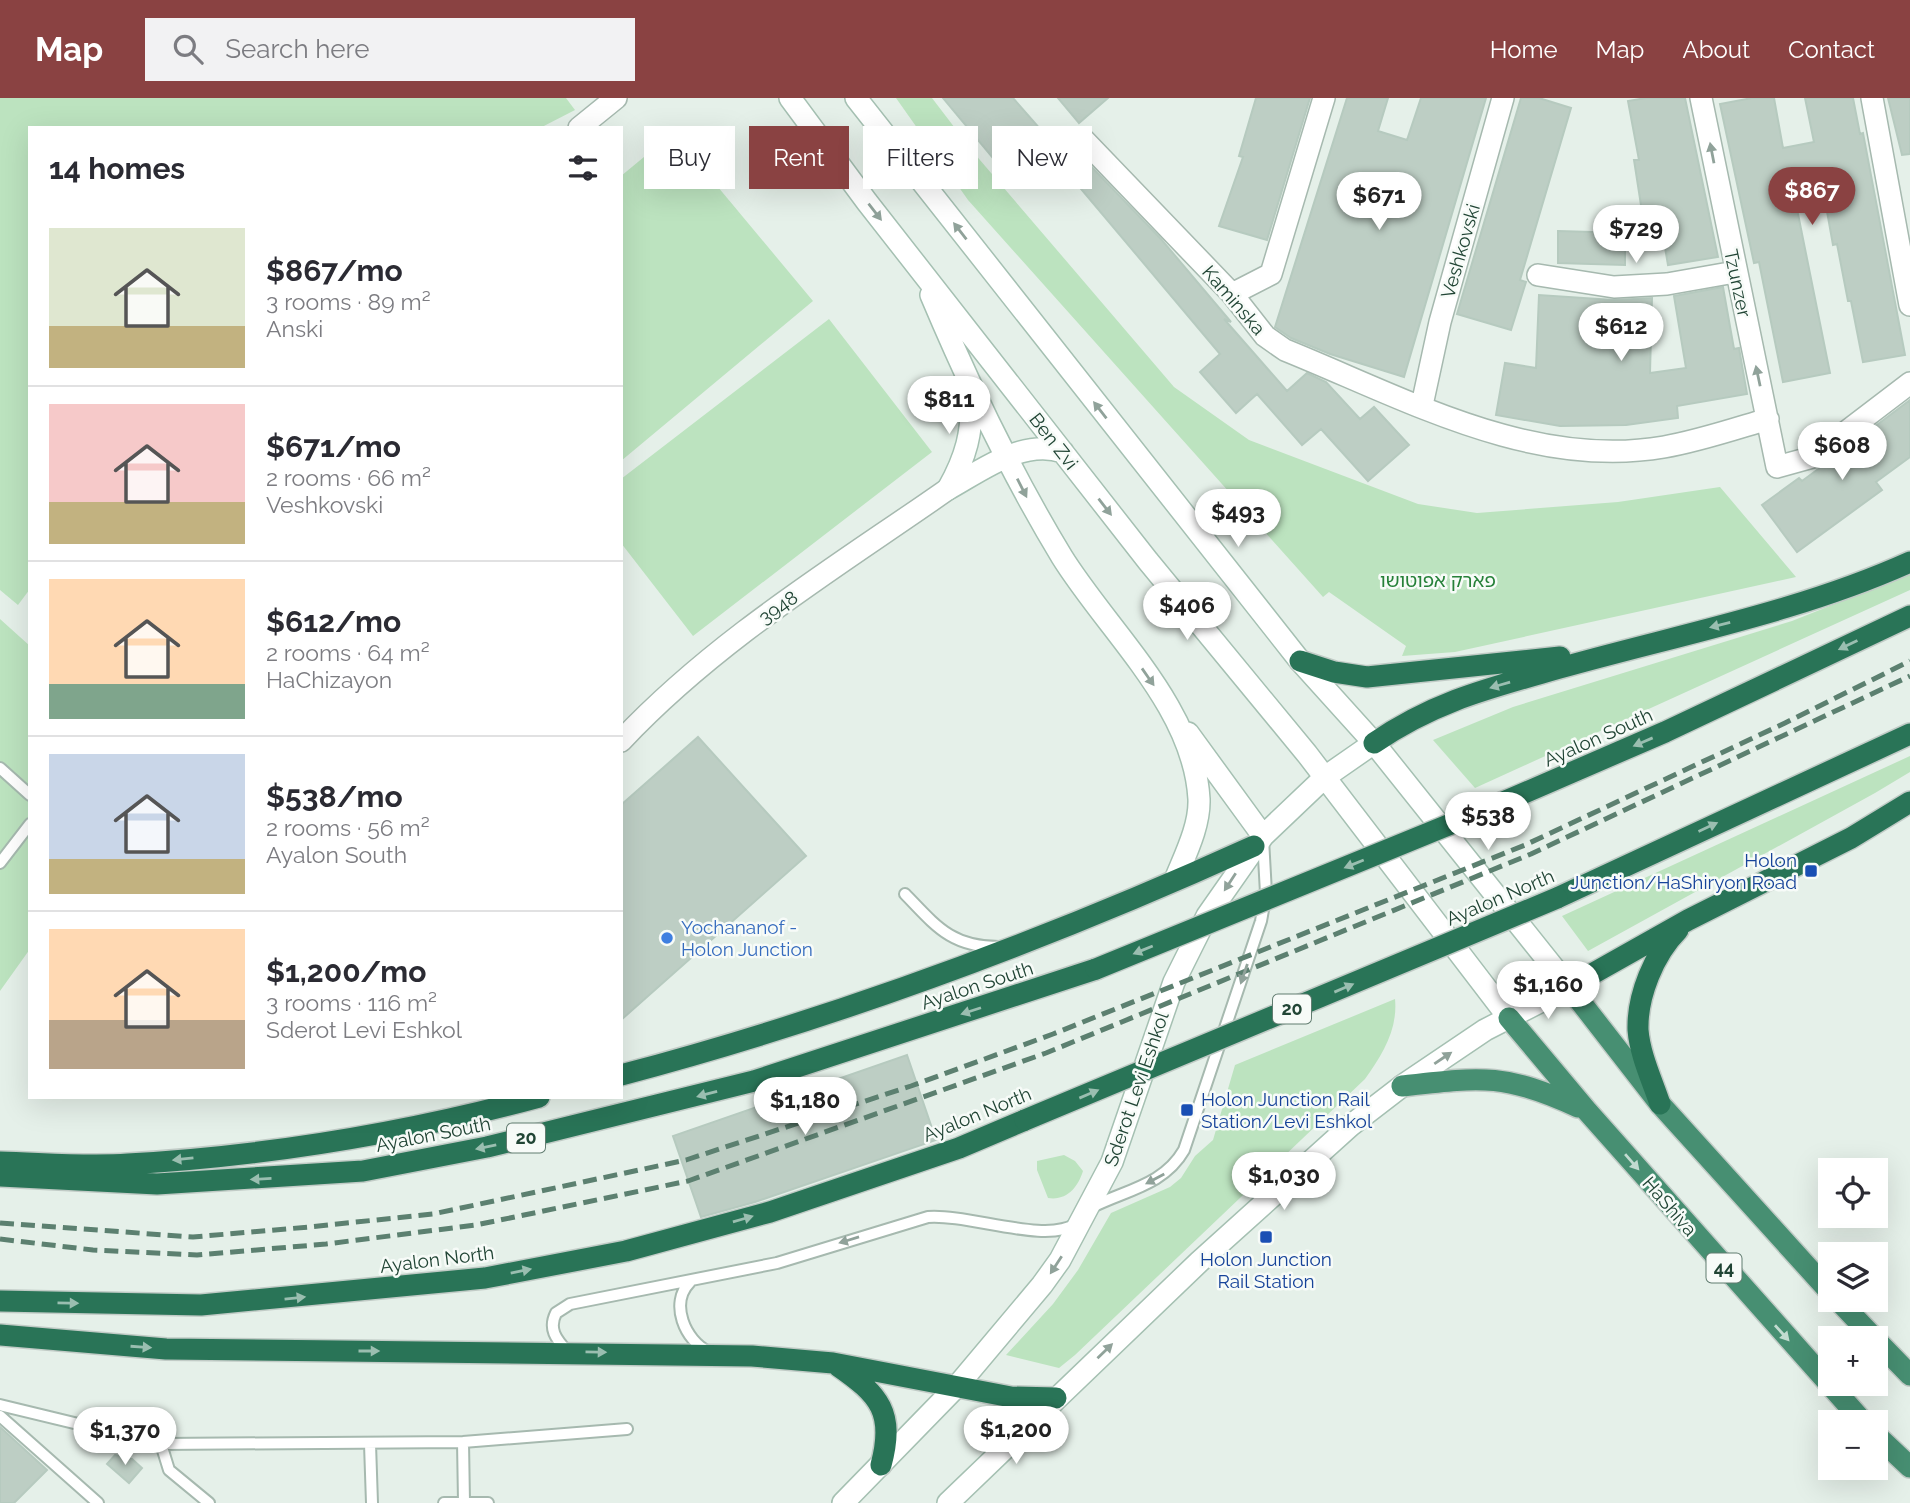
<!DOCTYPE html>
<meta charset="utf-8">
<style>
body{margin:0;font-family:Raleway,"Noto Sans Hebrew",sans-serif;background:#f2f2f3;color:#2b2b33;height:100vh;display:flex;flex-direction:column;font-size:26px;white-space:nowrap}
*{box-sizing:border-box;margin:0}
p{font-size:23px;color:#7c7c81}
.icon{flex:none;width:38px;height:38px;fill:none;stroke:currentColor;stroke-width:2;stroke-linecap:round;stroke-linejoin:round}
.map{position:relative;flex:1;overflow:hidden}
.side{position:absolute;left:28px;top:28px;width:595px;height:973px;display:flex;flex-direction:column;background:#fff;border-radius:0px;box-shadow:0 7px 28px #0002}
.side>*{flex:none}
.hud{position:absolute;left:644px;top:28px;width:665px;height:63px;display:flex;gap:14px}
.fabs{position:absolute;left:1818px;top:1060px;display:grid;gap:14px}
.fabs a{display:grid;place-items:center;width:70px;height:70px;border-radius:0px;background:#fff;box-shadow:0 7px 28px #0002;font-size:35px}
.price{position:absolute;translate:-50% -60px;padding:0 16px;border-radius:24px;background:#fff;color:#222;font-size:23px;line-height:46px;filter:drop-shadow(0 2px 4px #0008)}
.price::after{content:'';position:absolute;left:50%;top:42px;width:21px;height:16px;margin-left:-10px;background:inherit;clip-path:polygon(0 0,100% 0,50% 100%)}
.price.current{background:#8a4242;color:#fff}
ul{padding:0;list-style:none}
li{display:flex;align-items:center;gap:21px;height:175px;padding:0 21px}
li+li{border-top:2px solid #e1e1e2}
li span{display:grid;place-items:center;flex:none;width:196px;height:140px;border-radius:0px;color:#555}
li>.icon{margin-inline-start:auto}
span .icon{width:84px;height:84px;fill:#fffc;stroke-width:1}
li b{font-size:30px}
h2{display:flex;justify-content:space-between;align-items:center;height:84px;padding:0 21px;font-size:30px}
.tag{padding:0 24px;border-radius:0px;background:#fff;box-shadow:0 7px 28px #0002;font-size:24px;line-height:63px}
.tag.current{background:#8a4242;color:#fff}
header{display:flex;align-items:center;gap:42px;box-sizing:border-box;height:98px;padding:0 35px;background:#8a4242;color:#fff}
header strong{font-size:33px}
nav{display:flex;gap:38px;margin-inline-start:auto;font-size:24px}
.search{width:490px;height:63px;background:#f2f2f3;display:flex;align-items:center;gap:18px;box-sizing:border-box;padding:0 24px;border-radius:0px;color:#7c7c81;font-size:26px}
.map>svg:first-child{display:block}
</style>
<header>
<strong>Map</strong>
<div class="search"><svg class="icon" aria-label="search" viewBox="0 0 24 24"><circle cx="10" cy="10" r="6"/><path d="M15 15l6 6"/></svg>Search here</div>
<nav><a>Home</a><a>Map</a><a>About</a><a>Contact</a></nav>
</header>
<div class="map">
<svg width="1910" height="1405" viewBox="0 0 1910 1405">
<rect width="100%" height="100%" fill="#e5f0e9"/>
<path fill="#bce3bf" d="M 0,0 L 566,0 L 575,12 L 540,30 L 30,30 L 30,491 L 18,507 L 0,492 Z
M 896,0 L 932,0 L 974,55 L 1174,289 L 1249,342 L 1418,406 L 1477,415 L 1618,404 L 1720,389 L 1796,479 L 1455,554 L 1402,558 L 1406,548 L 1329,494 L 1323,499 L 968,102 Z
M 673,35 L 813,203 L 621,363 L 621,78 Z
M 829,221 L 932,354 L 693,538 L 621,445 L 621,381 Z
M 1910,476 L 1910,492 L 1475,690 L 1433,642 L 1513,609 L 1792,523 Z
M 0,521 L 30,548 L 30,851 L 0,893 Z
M 1910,658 L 1910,674 L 1875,695 L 1588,853 L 1562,818 Z
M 1395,901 C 1398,932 1382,957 1365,981 L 1075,1257 L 1059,1270 L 1006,1257 L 1053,1206 L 1078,1172 L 1111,1115 L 1170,1089 L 1181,1080 L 1195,1058 L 1213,1042 L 1235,967 Z
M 1064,1057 L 1075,1063 L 1083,1073 C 1078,1089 1067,1103 1048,1100 L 1037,1072 L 1037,1063 Z"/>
<path fill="#bdcec4" stroke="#b6cabf" stroke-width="2" d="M 943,0 L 1013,0 L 1055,48 L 1013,84 Z
M 1058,0 L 1108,0 L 1079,25 Z
M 1256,0 L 1310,0 L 1267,142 L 1219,128 L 1243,59 L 1239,58 Z
M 1347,0 L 1388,0 L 1378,33 L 1407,42 L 1421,0 L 1486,0 L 1404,279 L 1330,256 L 1291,240 L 1275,229 Z
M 1521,0 L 1539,0 L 1571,10 L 1520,182 L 1526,184 L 1511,232 L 1457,216 Z
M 1646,0 L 1685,0 L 1718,159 L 1668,167 L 1662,132 L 1645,133 L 1634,62 L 1639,62 L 1628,3 Z
M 1752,0 L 1774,0 L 1783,50 L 1814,44 L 1805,0 L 1853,0 L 1860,36 L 1863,35 L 1905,257 L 1863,264 L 1851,203 L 1848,203 L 1837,146 L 1833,147 L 1823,91 L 1794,96 L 1830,275 L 1783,284 L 1759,164 L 1754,165 L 1720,6 Z
M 1888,0 L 1910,0 L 1910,56 L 1902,57 Z
M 1082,59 L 1161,141 L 1231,224 L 1224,221 L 1287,293 L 1307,275 L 1326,284 L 1360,321 L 1374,309 L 1409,347 L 1368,383 L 1321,331 L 1302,347 L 1257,296 L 1236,315 L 1200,274 L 1220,256 L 1066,73 Z
M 1558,133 L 1625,135 L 1625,167 L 1558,165 Z
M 1723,189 L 1734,251 L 1739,250 L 1747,296 L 1677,308 L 1678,320 L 1626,327 L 1560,328 L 1496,317 L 1505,265 L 1536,270 L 1539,197 L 1614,202 L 1652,200 L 1650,275 L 1686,270 L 1674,198 Z
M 1910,302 L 1910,359 L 1876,384 L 1882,392 L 1797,454 L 1762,407 L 1799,380 L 1802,383 L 1821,369 Z
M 698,639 L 806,758 L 621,922 L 621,707 Z
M 907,957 L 936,1042 L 755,1104 L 701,1119 L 673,1038 Z
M 0,1329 L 47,1372 L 14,1405 L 0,1405 Z
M 115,1357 L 132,1361 L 142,1370 L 129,1385 L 107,1366 Z"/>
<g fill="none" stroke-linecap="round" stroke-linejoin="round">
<defs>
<path id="service" d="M 0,670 L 30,697
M 0,765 L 30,726
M 905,796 C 936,828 951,849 999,849
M 1092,1109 C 1126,1092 1164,1087 1184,1052 L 1261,823 L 1266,795 L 1263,741
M 690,1184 C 669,1205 685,1243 709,1254
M 567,1253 C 556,1241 548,1231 556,1215 L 570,1206 L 777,1165 L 928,1119 C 970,1116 1045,1146 1076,1126
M 0,1307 L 161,1346 L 463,1344 L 627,1331
M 0,1318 L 98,1405
M 463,1344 L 464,1404
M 161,1346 L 169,1372 L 209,1405
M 370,1346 L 372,1405
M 444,1405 L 488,1405"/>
<path id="minor" d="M 1701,0 L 1777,369 L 1813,359 L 1910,285
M 1872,0 L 1910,207
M 579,30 L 616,0
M 1084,42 L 1232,196 L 1265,238 L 1285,252 C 1404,300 1532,372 1664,349 C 1699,343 1734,331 1768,321
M 1538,177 L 1614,189 L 1667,186 L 1735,174
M 1232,196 L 1271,176 L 1324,0
M 1422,307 L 1440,224 L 1503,0
M 621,643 C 716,542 835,470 948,391"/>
<path id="secondary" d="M 790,0 L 867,104 L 1148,463 L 1307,656 L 1509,920
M 856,0 L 1300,563 L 1374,645 L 1569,889 L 1485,932 L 1402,988 L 1350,1028 L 1199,1164 L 948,1405
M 931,197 C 969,287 1011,375 1062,459 C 1108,533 1194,609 1199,701 C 1200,728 1185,757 1175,782
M 948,391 C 981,373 1023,340 1063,354
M 948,391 C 966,359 973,334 971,297
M 1188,635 L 1263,738
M 843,1405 L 958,1287 L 1042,1187 L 1060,1162 L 1112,1064 L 1174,884 L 1207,818 L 1263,738 L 1325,679 L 1374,645"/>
<path id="trunk" d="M 1569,889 L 1660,1006 L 1830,1194
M 1509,920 L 1587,1013 L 1864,1325
M 1402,988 C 1481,979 1505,975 1578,1009
M 1838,1202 L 1875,1241
M 1876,1242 L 1910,1277
M 1876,1337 L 1910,1369"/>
<path id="motorway" d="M 1300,563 L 1334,574 L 1367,579 L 1560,559
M 1374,645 C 1435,603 1490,590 1560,570 C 1677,537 1799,514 1910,464
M 1485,712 L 1665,634 L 1910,518
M 1557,800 L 1910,636
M 1569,889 L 1688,822 L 1851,740 L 1910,704
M 621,977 C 837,920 1051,840 1254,748
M 1660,1006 C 1652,982 1640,957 1638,932 C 1637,898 1654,856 1678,832
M 0,1064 C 42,1065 86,1069 128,1066 C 266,1058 406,1035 539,999
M 0,1078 L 157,1086 L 363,1073 L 487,1049 L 754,983 L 1096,871
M 0,1203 L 201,1207 L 485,1180 L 626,1153 L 770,1114 L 959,1050 L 1025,1022
M 0,1237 L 166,1251 L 752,1258 L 833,1265 L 1011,1299 L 1056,1300
M 838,1268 C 880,1297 895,1315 881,1367"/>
</defs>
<use href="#service" stroke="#a6b9af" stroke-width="14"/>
<use href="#minor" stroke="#a6b9af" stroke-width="24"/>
<use href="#secondary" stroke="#a5c0b2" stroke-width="24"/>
<use href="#trunk" stroke="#c1cbc6" stroke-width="24"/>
<use href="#motorway" stroke="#c1cbc6" stroke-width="24"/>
<use href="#service" stroke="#fff" stroke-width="10"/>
<use href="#minor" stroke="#fff" stroke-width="21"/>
<use href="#secondary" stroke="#fff" stroke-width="21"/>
<use href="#trunk" stroke="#478f72" stroke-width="21"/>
<use href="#motorway" stroke="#297457" stroke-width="21"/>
<path stroke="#5c8070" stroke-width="5" stroke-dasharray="14 7" stroke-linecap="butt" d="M 0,1125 L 193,1139 L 309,1129 L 433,1116 L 686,1062 L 911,988 L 1053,936 L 1525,747 L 1785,625 L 1910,563
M 0,1141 L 93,1152 L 197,1157 L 326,1146 L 476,1127 L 688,1083 L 1046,955 L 1531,756 L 1910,578"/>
<defs>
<path id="motorway-bridge" d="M 1096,871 L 1485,712
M 1025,1022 L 1557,800"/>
</defs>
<use href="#motorway-bridge" stroke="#c1cbc6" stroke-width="24" stroke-linecap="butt"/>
<use href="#motorway-bridge" stroke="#297457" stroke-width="21"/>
</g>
<defs><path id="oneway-solid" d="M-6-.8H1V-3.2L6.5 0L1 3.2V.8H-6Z" transform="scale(1.75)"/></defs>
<g fill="#90a29a">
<use href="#oneway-solid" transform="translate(1712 55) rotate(-101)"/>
<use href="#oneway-solid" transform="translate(875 114) rotate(52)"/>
<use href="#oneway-solid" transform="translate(960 133) rotate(-128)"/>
<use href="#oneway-solid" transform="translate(1758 278) rotate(-102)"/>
<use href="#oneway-solid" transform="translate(1100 312) rotate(-128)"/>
<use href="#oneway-solid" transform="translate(1022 390) rotate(63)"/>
<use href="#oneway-solid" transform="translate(1105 409) rotate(52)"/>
<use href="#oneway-solid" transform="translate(1148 579) rotate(55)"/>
<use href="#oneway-solid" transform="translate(1230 784) rotate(123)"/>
<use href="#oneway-solid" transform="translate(1244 876) rotate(109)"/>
<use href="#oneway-solid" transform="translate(1443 960) rotate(-34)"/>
<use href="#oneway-solid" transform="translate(1155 1081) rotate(152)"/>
<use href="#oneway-solid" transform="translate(849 1142) rotate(163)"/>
<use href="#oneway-solid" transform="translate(1056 1167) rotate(123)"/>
<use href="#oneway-solid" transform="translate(1105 1253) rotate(-44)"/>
</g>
<g fill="#9abeb0">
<use href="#oneway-solid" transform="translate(1720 527) rotate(166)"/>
<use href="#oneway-solid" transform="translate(1848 547) rotate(154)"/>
<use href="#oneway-solid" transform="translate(1500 587) rotate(164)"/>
<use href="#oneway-solid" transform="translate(1643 644) rotate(157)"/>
<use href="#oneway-solid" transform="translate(1708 729) rotate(-25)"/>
<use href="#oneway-solid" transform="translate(1354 766) rotate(158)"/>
<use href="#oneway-solid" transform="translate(1143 852) rotate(158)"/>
<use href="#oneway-solid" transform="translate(1344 890) rotate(-23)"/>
<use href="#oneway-solid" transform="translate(971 913) rotate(162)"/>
<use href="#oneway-solid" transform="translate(707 996) rotate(165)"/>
<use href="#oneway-solid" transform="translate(1089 996) rotate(-23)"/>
<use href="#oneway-solid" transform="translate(486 1049) rotate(168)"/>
<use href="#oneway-solid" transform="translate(183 1061) rotate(174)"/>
<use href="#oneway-solid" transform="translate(261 1081) rotate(177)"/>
<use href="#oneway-solid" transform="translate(743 1121) rotate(-16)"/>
<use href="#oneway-solid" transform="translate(521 1173) rotate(-11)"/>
<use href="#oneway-solid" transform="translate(295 1200) rotate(-6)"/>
<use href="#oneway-solid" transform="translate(68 1205) rotate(1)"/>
<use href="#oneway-solid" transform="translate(141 1249) rotate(4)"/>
<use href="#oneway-solid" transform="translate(369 1253)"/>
<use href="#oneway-solid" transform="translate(596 1254) rotate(1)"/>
</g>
<g fill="#c2dbd0">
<use href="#oneway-solid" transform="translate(1632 1064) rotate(49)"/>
<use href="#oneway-solid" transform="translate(1782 1235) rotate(48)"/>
</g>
<g fill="#1a4fb4" stroke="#f7fbf8" stroke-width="2.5">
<rect x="1804" y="766" width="14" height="14" rx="3.5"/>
<rect x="1180" y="1005" width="14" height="14" rx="3.5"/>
<rect x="1259" y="1132" width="14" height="14" rx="3.5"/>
</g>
<circle fill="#3f7fe0" stroke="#f7fbf8" stroke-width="2.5" cx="667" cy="840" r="7"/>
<g text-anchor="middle" stroke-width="5" stroke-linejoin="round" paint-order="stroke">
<g fill="#f7fbf8" stroke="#617c70" stroke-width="2">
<rect x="1273" y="896.5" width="38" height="29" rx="5"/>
<rect x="507" y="1025.5" width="38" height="29" rx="5"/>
<rect x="1706.5" y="1155.5" width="35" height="29" rx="5"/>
</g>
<g font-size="18" font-weight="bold" fill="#214535">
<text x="1292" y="917">20</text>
<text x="526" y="1046">20</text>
<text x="1724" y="1176">44</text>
</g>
<g font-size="19" fill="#214535" stroke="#f7fbf8">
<text transform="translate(1460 153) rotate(-74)" y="7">Veshkovski</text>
<text transform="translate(1738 185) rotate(78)" y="7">Tzunzer</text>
<text transform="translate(1234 202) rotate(49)" y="7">Kaminska</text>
<text transform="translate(1054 343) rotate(52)" y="7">Ben Zvi</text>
<text transform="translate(778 509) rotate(-35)" y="7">3948</text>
<text transform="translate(1598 639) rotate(-24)" y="7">Ayalon South</text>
<text transform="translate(1500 799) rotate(-23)" y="7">Ayalon North</text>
<text transform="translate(977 887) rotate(-18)" y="7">Ayalon South</text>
<text transform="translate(1136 991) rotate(-71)" y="7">Sderot Levi Eshkol</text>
<text transform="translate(977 1016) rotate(-22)" y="7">Ayalon North</text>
<text transform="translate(433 1036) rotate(-11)" y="7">Ayalon South</text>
<text transform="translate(1670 1108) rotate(49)" y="7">HaShiva</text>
<text transform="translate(437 1161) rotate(-7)" y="7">Ayalon North</text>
</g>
<g font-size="19" fill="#268139" stroke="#f7fbf8">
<text x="1438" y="489">פארק אפוטושו</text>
</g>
<g font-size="19" fill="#164399" stroke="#f7fbf8" text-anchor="end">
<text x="1797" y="769">Holon<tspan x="1797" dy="22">Junction/HaShiryon Road</tspan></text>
<text x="1201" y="1008" text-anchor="start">Holon Junction Rail<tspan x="1201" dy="22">Station/Levi Eshkol</tspan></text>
<text x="1266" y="1168" text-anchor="middle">Holon Junction<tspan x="1266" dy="22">Rail Station</tspan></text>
</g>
<g font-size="19" fill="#366cbe" stroke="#f7fbf8" text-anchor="start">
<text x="681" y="836">Yochananof -<tspan x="681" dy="22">Holon Junction</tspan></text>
</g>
</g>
</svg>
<div class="fabs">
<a><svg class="icon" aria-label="locate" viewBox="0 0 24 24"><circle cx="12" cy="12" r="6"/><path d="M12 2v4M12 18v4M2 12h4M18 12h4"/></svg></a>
<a><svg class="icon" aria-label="layers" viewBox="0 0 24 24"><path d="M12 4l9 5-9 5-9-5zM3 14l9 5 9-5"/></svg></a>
<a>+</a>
<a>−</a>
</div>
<b class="price current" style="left:1812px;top:129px">$867</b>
<b class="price" style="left:1379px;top:134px">$671</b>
<b class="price" style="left:1636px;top:167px">$729</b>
<b class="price" style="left:1621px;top:265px">$612</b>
<b class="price" style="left:949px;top:338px">$811</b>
<b class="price" style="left:1842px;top:384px">$608</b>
<b class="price" style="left:1238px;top:451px">$493</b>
<b class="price" style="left:1187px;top:544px">$406</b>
<b class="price" style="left:1488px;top:754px">$538</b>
<b class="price" style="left:1548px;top:923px">$1,160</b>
<b class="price" style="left:805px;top:1039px">$1,180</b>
<b class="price" style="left:1284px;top:1114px">$1,030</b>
<b class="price" style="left:1016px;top:1368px">$1,200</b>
<b class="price" style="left:125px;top:1369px">$1,370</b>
<div class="hud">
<a class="tag">Buy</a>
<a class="tag current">Rent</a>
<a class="tag">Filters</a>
<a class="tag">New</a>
</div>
<section class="side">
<h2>14 homes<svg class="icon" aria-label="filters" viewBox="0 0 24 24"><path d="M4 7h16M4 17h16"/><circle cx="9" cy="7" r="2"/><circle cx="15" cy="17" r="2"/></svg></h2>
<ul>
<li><span style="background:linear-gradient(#dfe7d0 70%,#c2b280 0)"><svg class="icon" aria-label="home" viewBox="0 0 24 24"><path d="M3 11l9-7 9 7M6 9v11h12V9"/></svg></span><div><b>$867/mo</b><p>3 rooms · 89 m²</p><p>Anski</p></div></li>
<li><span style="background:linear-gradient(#f6c9c9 70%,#c2b280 0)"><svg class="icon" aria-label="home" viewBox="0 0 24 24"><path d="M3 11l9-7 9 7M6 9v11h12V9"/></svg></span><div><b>$671/mo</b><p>2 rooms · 66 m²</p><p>Veshkovski</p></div></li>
<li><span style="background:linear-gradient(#ffd9b3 75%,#7fa58c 0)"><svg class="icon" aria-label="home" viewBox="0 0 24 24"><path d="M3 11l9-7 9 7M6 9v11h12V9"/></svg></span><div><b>$612/mo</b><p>2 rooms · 64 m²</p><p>HaChizayon</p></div></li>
<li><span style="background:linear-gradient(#c9d6e8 75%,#c2b280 0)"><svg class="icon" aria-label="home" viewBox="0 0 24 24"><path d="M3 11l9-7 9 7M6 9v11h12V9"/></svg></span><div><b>$538/mo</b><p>2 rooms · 56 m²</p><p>Ayalon South</p></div></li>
<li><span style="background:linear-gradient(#ffd9b3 65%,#b9a48a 0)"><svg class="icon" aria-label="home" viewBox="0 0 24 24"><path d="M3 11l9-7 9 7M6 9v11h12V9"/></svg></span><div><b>$1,200/mo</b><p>3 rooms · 116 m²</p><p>Sderot Levi Eshkol</p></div></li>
</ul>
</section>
</div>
